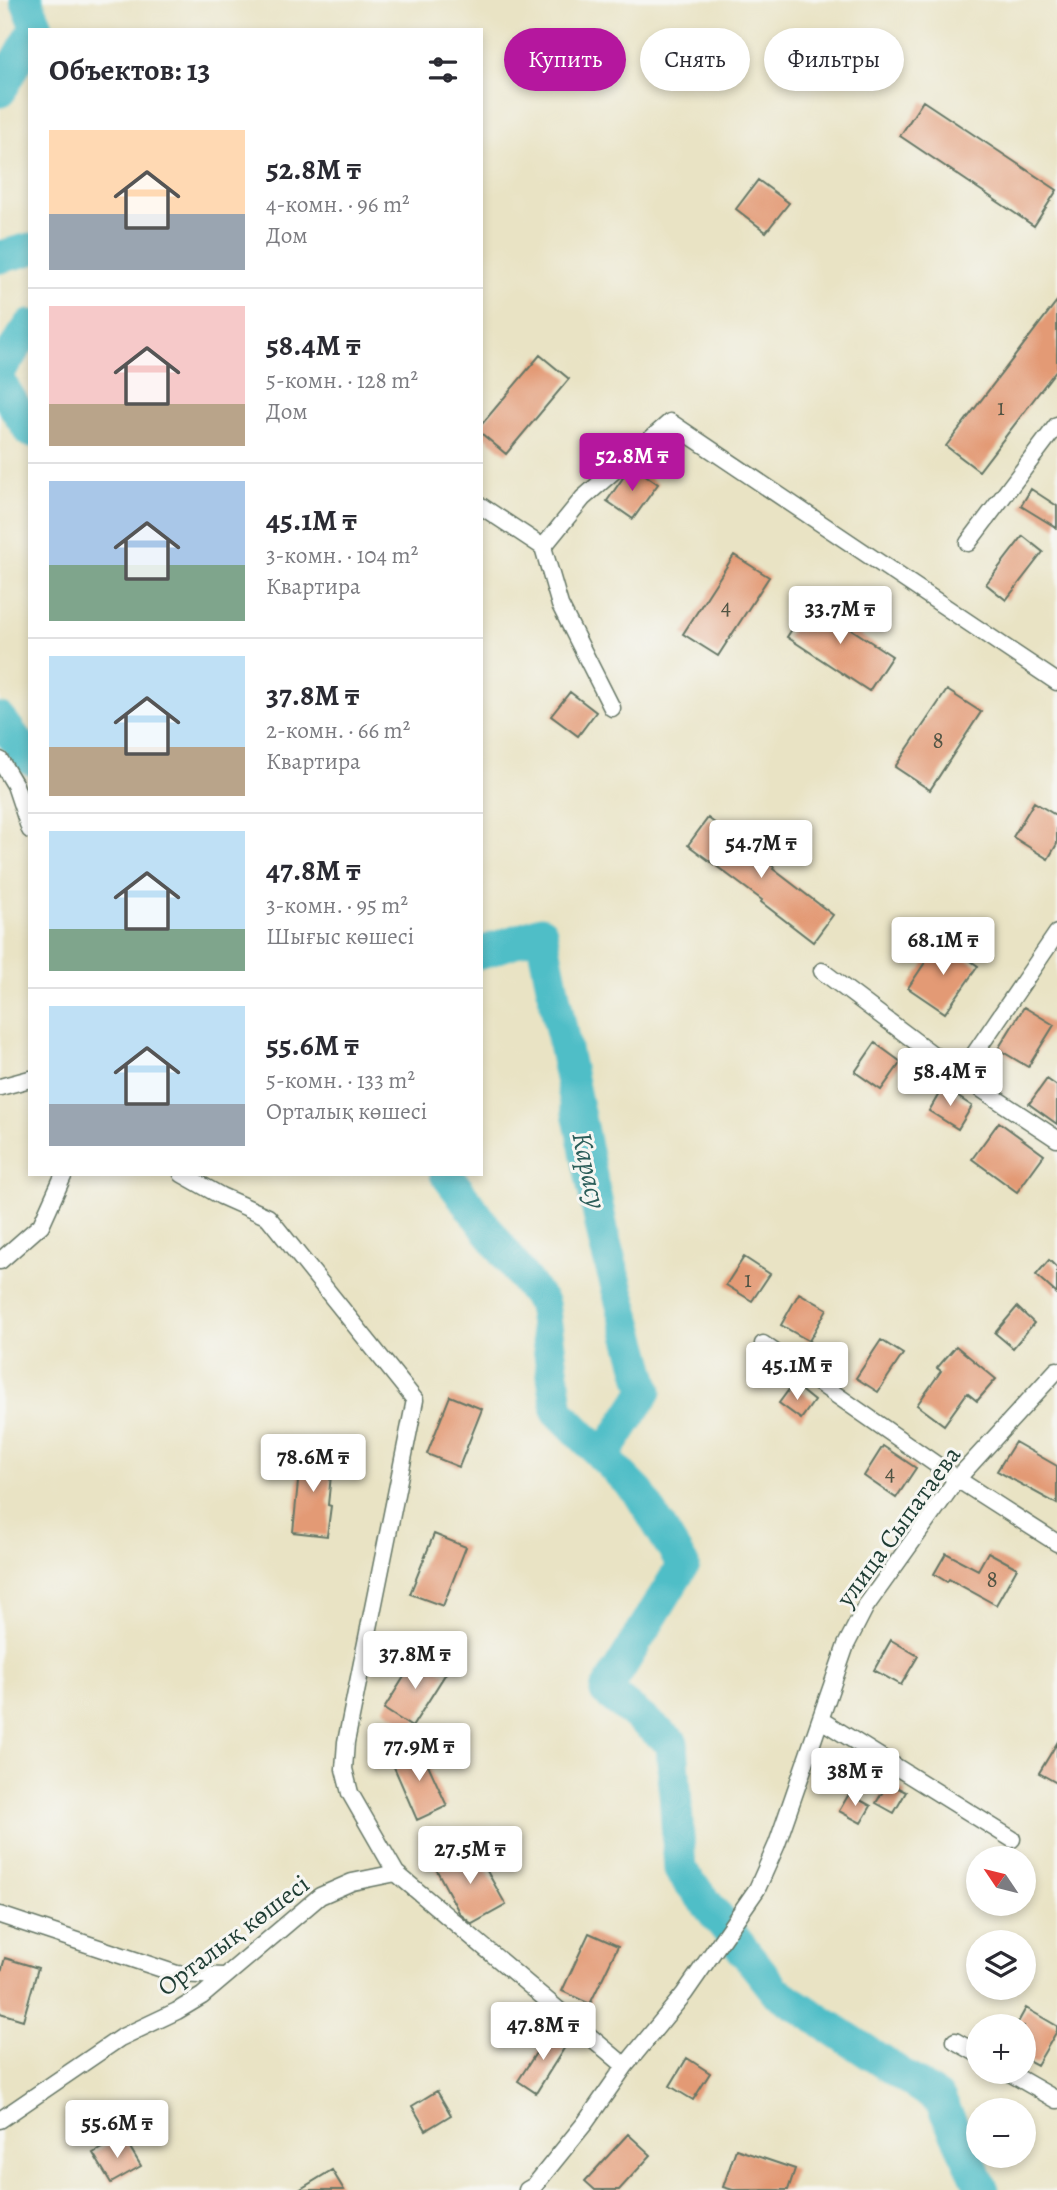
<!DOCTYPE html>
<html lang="ru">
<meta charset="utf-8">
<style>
body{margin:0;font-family:Alegreya,serif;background:#f7f7f7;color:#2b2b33;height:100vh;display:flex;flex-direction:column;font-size:26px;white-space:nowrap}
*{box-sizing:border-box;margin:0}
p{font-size:23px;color:#7c7c81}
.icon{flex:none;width:38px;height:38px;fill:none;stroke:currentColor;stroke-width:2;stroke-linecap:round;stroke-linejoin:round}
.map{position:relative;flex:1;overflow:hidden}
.details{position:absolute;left:28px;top:28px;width:455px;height:1148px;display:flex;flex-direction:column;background:#fff;border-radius:0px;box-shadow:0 4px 10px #0003}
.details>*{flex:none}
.hud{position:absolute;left:504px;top:28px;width:448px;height:63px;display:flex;gap:14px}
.needle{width:46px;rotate:305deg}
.controls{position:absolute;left:966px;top:1846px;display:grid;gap:14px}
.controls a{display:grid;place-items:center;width:70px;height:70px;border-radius:50%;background:#fff;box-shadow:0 4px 10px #0003;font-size:35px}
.price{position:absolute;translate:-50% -60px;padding:0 16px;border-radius:7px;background:#fff;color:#222;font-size:23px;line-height:46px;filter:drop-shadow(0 2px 4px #0008)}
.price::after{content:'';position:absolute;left:50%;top:42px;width:21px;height:16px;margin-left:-10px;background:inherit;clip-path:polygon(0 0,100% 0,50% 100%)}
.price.current{background:#b5179e;color:#fff}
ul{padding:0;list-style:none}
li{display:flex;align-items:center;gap:21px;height:175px;padding:0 21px}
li+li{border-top:2px solid #e1e1e2}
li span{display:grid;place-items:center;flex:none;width:196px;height:140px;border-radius:0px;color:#555}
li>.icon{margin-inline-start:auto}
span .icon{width:84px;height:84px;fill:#fffc;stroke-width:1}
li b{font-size:30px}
h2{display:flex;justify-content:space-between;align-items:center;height:84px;padding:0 21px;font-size:30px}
.pill{padding:0 24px;border-radius:32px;background:#fff;box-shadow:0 4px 10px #0003;font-size:24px;line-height:63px}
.pill.current{background:#b5179e;color:#fff}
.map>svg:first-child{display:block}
</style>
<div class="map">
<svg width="1057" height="2190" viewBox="0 0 1057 2190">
<rect width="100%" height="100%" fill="#f6f6f2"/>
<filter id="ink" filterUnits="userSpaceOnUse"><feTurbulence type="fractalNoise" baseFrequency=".0143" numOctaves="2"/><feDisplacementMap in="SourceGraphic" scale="14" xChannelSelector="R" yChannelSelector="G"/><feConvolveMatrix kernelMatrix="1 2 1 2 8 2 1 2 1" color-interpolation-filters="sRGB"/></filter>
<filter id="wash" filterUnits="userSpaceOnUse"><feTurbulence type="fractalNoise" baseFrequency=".00686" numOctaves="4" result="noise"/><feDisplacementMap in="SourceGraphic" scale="28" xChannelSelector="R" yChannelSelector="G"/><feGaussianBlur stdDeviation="1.57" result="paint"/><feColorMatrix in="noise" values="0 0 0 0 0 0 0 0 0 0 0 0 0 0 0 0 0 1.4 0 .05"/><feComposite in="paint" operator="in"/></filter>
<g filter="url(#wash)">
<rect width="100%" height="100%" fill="#e9e3c4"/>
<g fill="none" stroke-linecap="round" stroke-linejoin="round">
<path stroke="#50bec7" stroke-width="33" d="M 26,0 L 37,26 L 35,30
M 0,91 L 30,38
M 0,257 L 30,249
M 0,370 L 30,326
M 0,383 L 30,431
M 0,719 L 30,759
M 481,953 L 541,932 L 605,1244 L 646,1391 L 603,1457
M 446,1174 L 543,1304 L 558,1411 L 639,1493 L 683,1565 L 606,1691 L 672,1743 L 680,1870 L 776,1991 L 940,2100 L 983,2190"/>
</g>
<g id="blocks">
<path fill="#e39a74" d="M 923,101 L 1057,190 L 1034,226 L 900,136 Z
M 758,180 L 789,203 L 766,232 L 736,209 Z
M 1057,301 L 1057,369 L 979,471 L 946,446 Z
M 540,355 L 569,379 L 506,454 L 481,433 L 481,425 Z
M 634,467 L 658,484 L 633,519 L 607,501 L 625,475 Z
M 1031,489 L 1057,506 L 1057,528 L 1021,506 Z
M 1023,536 L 1043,552 L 1006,600 L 986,584 Z
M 734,555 L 769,577 L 718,656 L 683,634 Z
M 810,602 L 892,656 L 869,691 L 787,637 Z
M 947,690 L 981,712 L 930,790 L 895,767 Z
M 570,692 L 596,712 L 578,736 L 551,716 Z
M 1034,802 L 1057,816 L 1057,844 L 1048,859 L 1013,837 Z
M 708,818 L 774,867 L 773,869 L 833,915 L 813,942 L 761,902 L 762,900 L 688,845 Z
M 940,940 L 978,966 L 945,1013 L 908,988 Z
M 1024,1007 L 1054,1025 L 1028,1067 L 998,1049 Z
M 875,1043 L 901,1062 L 881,1090 L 855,1072 Z
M 1047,1079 L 1057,1086 L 1057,1124 L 1029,1104 Z
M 943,1087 L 972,1106 L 958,1129 L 929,1111 Z
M 999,1122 L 1044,1155 L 1017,1192 L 972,1159 Z
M 744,1257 L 770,1274 L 752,1301 L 726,1285 Z
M 1049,1260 L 1057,1268 L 1057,1294 L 1036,1275 Z
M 799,1293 L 827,1309 L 809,1341 L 781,1325 Z
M 1017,1307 L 1034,1323 L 1013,1348 L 995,1333 Z
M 881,1340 L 903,1354 L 878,1392 L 856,1378 Z
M 956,1346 L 996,1379 L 977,1401 L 967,1393 L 944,1425 L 917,1405 L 941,1371 L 937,1368 Z
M 793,1384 L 814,1401 L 801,1419 L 779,1403 Z
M 450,1396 L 482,1409 L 459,1467 L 427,1454 Z
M 1015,1442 L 1057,1466 L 1057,1504 L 997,1471 Z
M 883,1446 L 916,1468 L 896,1498 L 864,1476 Z
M 301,1452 L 333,1455 L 328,1505 L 331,1506 L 327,1536 L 293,1532 Z
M 434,1534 L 466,1547 L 443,1606 L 410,1594 Z
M 988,1552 L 1017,1568 L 996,1605 L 949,1579 L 947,1582 L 934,1574 L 946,1553 L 978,1570 Z
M 891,1640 L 918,1656 L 901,1685 L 874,1670 Z
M 417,1656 L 446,1673 L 412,1727 L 384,1709 Z
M 1057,1743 L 1057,1783 L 1039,1773 Z
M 420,1747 L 447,1806 L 417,1820 L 391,1760 Z
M 888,1783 L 906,1792 L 894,1813 L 876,1803 Z
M 849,1794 L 871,1806 L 861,1823 L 839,1811 Z
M 473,1846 L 506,1905 L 472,1924 L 460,1914 L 435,1867 Z
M 589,1933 L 618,1946 L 590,2004 L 562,1991 Z
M 5,1958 L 38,1968 L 23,2020 L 0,2013 L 0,1975 Z
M 1026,2008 L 1057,2026 L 1057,2031 L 1037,2065 L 1024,2058 L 1024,2026 L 1016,2026 Z
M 550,2031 L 568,2042 L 536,2093 L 518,2081 Z
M 687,2058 L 710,2073 L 693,2100 L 670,2086 Z
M 437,2091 L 451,2115 L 426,2130 L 412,2106 Z
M 628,2134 L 651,2155 L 619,2190 L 595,2190 L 585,2181 Z
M 123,2136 L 141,2166 L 111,2183 L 93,2153 Z
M 736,2149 L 795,2169 L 788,2190 L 733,2190 L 723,2187 Z
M 332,2170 L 344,2190 L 299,2190 Z"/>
</g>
</g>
<g filter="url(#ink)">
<use href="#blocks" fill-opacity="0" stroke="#676" stroke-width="2"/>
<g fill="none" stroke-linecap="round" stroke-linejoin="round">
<defs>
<path id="street" d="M 481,506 L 543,547 L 560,605 L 612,708
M 968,543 L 1057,425
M 543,547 L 583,498 L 670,422 L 1057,682
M 0,760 L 15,785 L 30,830
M 822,971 L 960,1075 L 1057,1139
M 960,1075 L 1057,933
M 0,1087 L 30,1079
M 182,1174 L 221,1196 L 268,1217 L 415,1400 L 346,1742 L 344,1769 L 350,1793 L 396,1873 L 625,2066
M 0,1261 L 41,1225 L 64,1174
M 763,1344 L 957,1479 L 1057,1543
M 821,1720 L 1012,1839
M 0,1915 L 177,1974 L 223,1976
M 955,2041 L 978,2054
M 1008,2072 L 1057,2100
M 0,2120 L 120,2038 L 177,2011 L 202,1996 L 320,1896 L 352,1882 L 396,1873
M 527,2190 L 534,2186 L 585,2123 L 625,2066 L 684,1994 L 757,1889 L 777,1844 L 846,1645 L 866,1606 L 957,1479 L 1057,1370"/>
</defs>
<use href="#street" stroke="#676" stroke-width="19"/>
<use href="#street" stroke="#fff" stroke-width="16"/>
</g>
</g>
<g text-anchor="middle" stroke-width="6" stroke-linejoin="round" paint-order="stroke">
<g font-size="23" fill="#505444">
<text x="1001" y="415">1</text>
<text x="726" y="614">4</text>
<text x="938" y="748">8</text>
<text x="748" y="1287">1</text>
<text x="890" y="1480">4</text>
<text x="992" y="1587">8</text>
</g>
<g font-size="26" fill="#1f3d34" stroke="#f6f6f2">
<text transform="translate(898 1526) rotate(-54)" y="9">улица Сыпатаева</text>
<text transform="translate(233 1935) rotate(-37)" y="9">Орталық көшесі</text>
</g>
<g font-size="28" font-style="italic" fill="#2b5d59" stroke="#f6f6f2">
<text transform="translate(590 1170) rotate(78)" y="10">Карасу</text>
</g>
</g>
</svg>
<div class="controls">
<a><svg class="needle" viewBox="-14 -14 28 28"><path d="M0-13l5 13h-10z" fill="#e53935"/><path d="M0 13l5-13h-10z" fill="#7c7c81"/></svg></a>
<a><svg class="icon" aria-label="layers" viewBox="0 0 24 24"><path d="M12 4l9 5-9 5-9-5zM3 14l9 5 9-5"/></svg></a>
<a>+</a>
<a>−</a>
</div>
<b class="price current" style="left:632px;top:493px">52.8M ₸</b>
<b class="price" style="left:840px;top:646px">33.7M ₸</b>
<b class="price" style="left:761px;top:880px">54.7M ₸</b>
<b class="price" style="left:943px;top:977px">68.1M ₸</b>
<b class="price" style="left:950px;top:1108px">58.4M ₸</b>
<b class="price" style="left:797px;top:1402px">45.1M ₸</b>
<b class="price" style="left:313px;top:1494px">78.6M ₸</b>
<b class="price" style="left:415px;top:1691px">37.8M ₸</b>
<b class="price" style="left:419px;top:1783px">77.9M ₸</b>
<b class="price" style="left:855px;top:1808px">38M ₸</b>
<b class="price" style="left:470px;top:1886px">27.5M ₸</b>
<b class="price" style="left:543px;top:2062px">47.8M ₸</b>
<b class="price" style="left:117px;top:2160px">55.6M ₸</b>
<div class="hud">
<a class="pill current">Купить</a>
<a class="pill">Снять</a>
<a class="pill">Фильтры</a>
</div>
<section class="details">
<h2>Объектов: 13<svg class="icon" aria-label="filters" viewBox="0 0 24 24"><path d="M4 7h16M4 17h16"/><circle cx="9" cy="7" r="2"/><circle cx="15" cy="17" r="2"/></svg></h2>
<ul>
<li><span style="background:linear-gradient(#ffd9b3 60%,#9aa5b1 0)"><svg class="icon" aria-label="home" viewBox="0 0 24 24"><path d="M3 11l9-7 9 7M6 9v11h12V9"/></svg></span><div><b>52.8M ₸</b><p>4-комн. · 96 m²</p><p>Дом</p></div></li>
<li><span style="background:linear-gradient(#f6c9c9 70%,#b9a48a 0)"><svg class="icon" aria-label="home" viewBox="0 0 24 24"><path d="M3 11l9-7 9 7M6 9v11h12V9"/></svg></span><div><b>58.4M ₸</b><p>5-комн. · 128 m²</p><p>Дом</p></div></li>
<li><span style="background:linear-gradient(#a9c7e8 60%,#7fa58c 0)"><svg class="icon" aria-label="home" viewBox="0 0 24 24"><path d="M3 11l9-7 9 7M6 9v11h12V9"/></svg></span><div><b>45.1M ₸</b><p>3-комн. · 104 m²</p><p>Квартира</p></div></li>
<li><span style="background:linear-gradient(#bfe0f5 65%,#b9a48a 0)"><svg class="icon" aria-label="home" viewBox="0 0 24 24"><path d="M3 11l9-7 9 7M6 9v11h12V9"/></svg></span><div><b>37.8M ₸</b><p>2-комн. · 66 m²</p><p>Квартира</p></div></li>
<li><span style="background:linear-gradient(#bfe0f5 70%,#7fa58c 0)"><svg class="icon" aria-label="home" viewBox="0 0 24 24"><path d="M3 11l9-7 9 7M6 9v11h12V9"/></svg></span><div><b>47.8M ₸</b><p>3-комн. · 95 m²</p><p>Шығыс көшесі</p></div></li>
<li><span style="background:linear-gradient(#bfe0f5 70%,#9aa5b1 0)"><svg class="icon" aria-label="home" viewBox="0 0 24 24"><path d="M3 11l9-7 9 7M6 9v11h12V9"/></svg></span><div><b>55.6M ₸</b><p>5-комн. · 133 m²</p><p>Орталық көшесі</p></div></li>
</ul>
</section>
</div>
